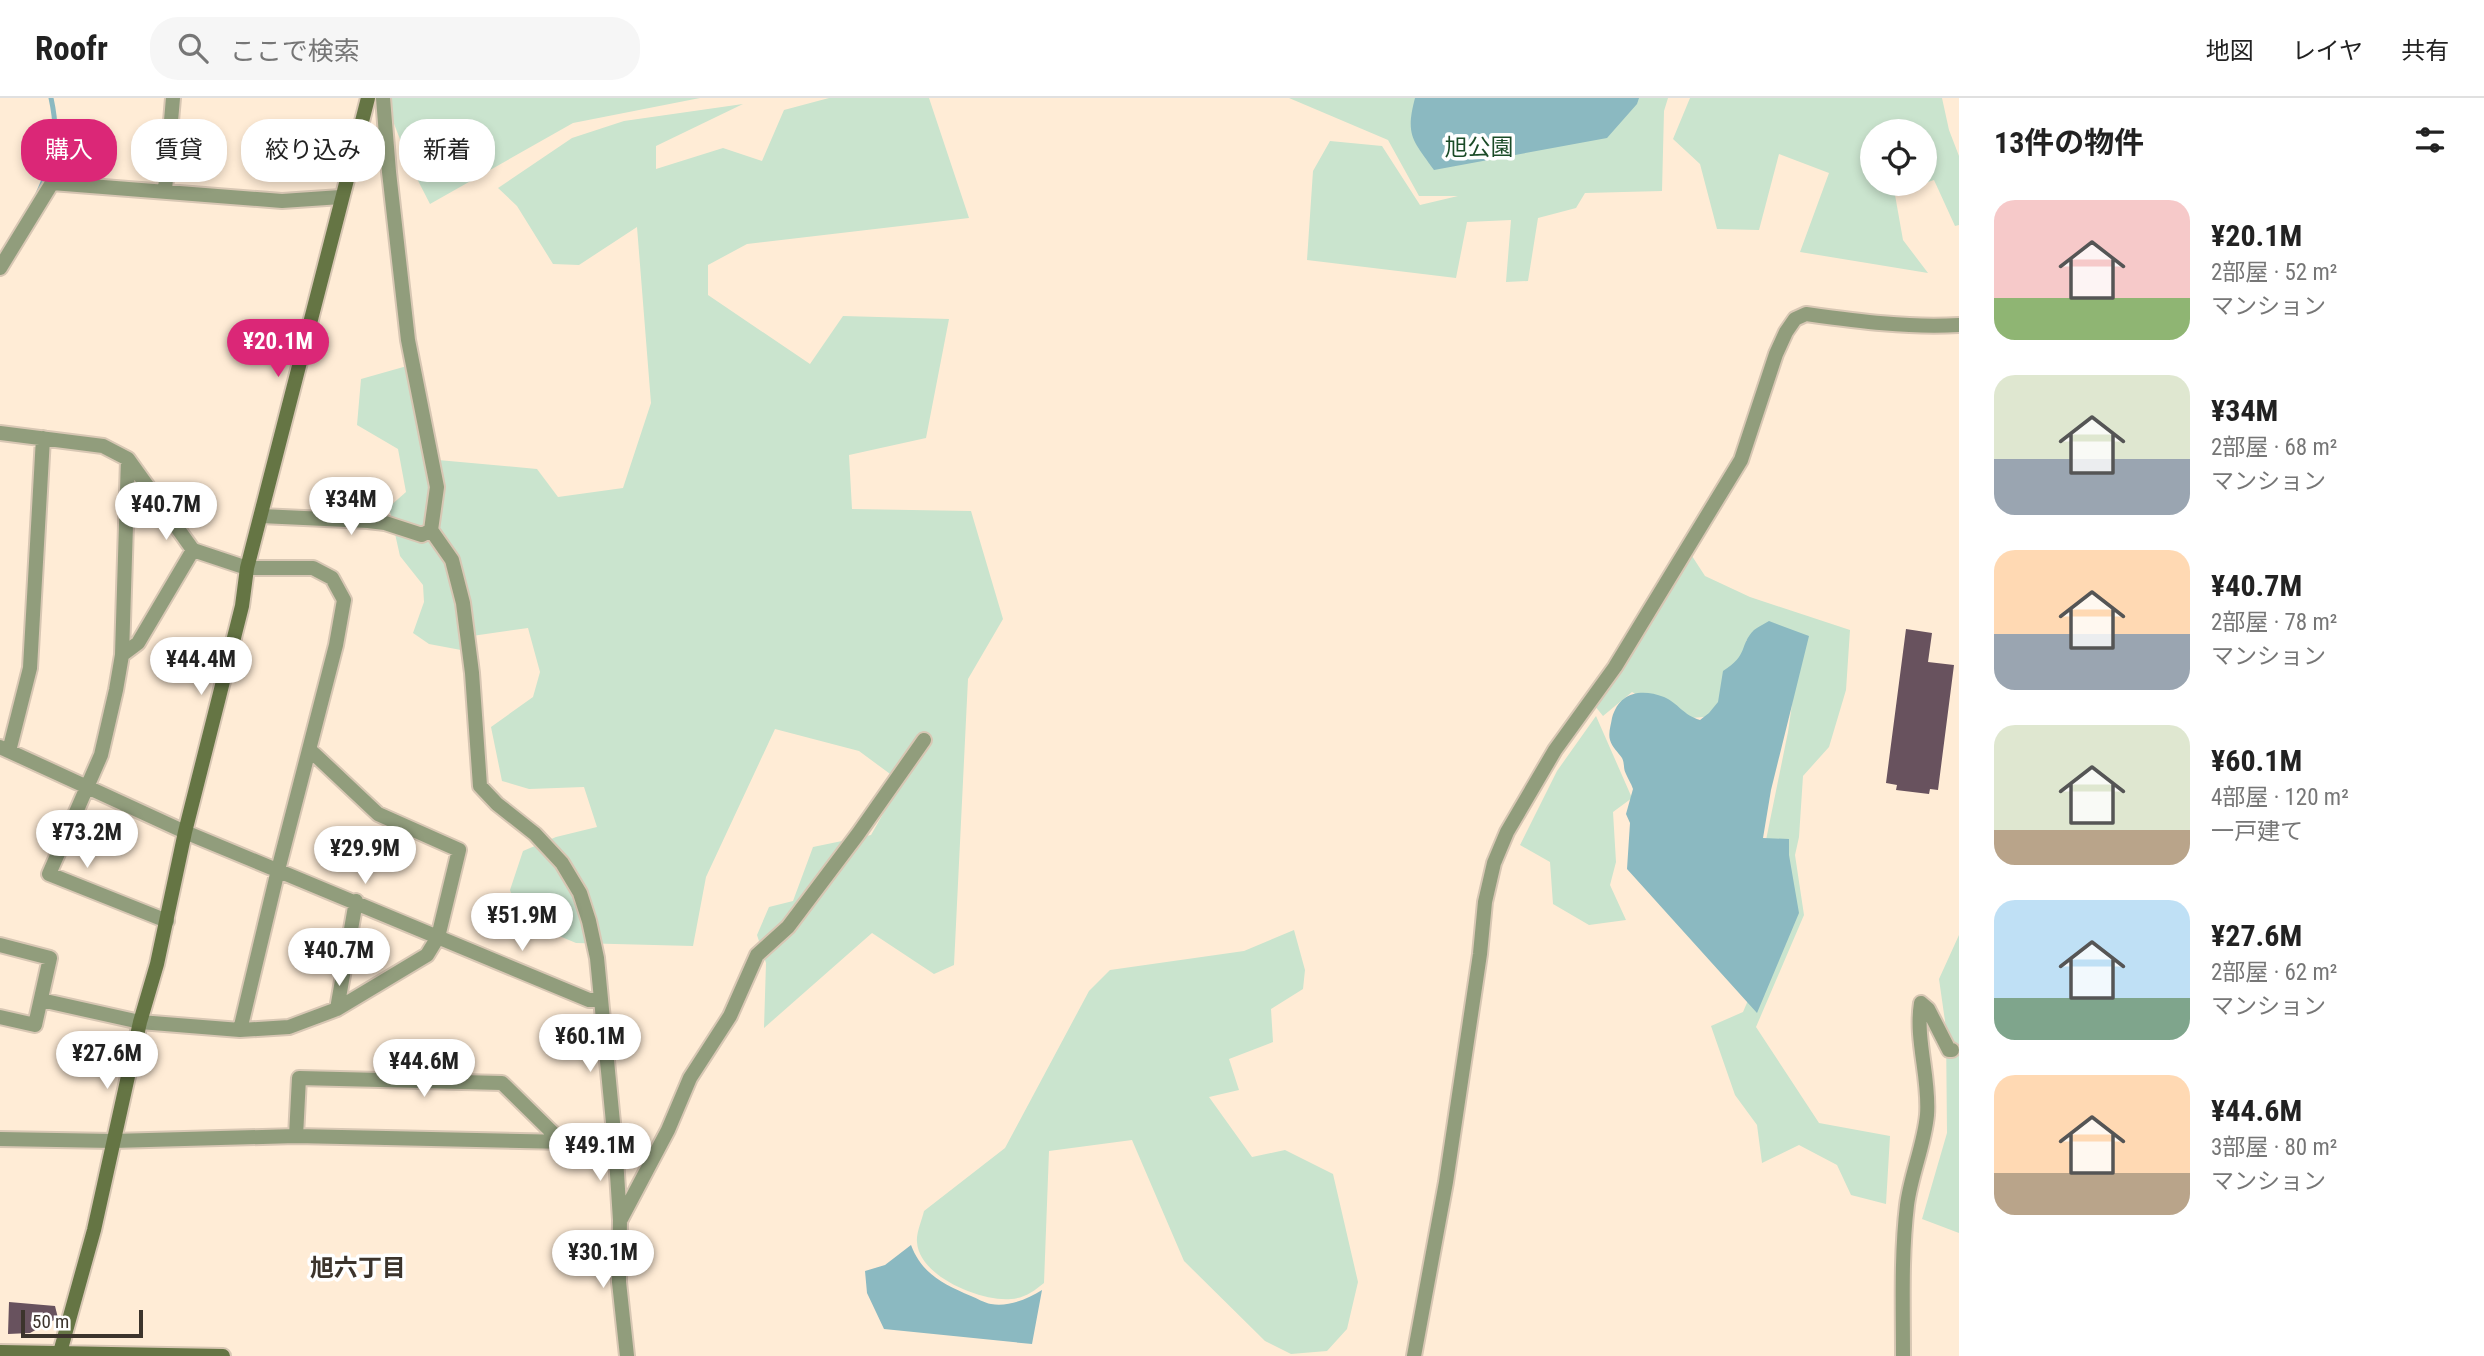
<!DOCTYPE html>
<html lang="ja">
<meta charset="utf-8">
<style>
body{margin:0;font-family:"Roboto Condensed","Noto Sans JP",sans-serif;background:#f6f6f6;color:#222;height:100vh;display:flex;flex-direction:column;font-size:26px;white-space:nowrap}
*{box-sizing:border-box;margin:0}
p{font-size:23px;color:#767676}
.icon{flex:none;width:38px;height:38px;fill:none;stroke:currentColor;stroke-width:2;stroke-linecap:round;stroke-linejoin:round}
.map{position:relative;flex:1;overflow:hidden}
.side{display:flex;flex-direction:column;background:#fff;width:525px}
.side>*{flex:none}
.banner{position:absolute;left:21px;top:21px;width:665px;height:63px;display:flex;gap:14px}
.tools{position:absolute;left:1860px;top:21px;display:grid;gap:14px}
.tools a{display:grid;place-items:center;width:77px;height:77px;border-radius:50%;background:#fff;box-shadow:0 4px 10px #0003;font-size:35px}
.scale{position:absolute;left:21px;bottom:18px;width:122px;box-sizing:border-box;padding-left:7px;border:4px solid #3c342c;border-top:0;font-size:19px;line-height:24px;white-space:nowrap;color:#3c342c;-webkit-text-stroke:5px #fff;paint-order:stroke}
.price{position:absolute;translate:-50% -60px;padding:0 16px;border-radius:24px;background:#fff;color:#222;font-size:23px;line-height:46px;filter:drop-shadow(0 2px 4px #0008)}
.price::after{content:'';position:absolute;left:50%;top:42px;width:21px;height:16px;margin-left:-10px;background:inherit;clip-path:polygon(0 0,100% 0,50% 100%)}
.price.on{background:#db2777;color:#fff}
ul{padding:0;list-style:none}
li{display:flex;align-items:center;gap:21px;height:175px;padding:0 35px}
li span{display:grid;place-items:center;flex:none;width:196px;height:140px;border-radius:21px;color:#555}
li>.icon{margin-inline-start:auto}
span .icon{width:84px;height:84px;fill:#fffc;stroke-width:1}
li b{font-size:30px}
h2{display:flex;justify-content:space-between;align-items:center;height:84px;padding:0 35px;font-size:30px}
.tag{padding:0 24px;border-radius:28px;background:#fff;box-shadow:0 4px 10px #0003;font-size:24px;line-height:63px}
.tag.on{background:#db2777;color:#fff}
header{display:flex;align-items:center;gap:42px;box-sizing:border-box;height:98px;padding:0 35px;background:#fff;border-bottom:2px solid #e0e0e0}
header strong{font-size:33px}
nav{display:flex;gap:38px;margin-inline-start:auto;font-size:24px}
.search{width:490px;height:63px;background:#f6f6f6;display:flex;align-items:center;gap:18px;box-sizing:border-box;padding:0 24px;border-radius:28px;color:#767676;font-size:26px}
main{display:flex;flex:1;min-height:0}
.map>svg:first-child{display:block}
</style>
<header>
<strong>Roofr</strong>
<div class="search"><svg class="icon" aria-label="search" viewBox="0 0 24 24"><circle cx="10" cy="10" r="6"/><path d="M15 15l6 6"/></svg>ここで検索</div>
<nav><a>地図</a><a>レイヤ</a><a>共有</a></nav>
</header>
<main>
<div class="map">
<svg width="1959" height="1258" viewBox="0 0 1959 1258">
<rect width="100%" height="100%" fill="#ffecd6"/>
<path fill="#cae4ce" d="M 384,0 L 700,0 L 573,25 L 430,106 L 410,67 Z
M 829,0 L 929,0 L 969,120 L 747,146 L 708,167 L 708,197 L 810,266 L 843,218 L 949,221 L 926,340 L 849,357 L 852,411 L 971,413 L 1003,521 L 968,581 L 954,867 L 934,876 L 872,835 L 764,930 L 766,865 L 757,837 L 769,809 L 793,803 L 813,749 L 871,737 L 901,684 L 859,653 L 775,631 L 706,779 L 693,848 L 576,845 L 521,822 L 510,792 L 523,753 L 556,739 L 597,729 L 584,689 L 529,691 L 502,683 L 491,629 L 533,599 L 540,574 L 528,530 L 472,538 L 461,552 L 429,546 L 413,535 L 424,504 L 423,487 L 400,458 L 389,409 L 406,394 L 398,351 L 357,327 L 361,281 L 407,268 L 427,361 L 537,371 L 558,399 L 623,390 L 651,305 L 637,129 L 579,167 L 553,166 L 517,108 L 498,90 L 572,40 L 624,23 L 743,6 L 656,48 L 656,71 L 723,50 L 762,63 L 784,12 Z
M 1289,0 L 1668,0 L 1664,13 L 1662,93 L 1585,95 L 1576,110 L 1538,120 L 1528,183 L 1506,184 L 1511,122 L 1467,124 L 1456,180 L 1307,162 L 1313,73 L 1330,43 L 1382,48 L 1420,107 L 1458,98 L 1419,98 L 1388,42 Z
M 1690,0 L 1942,0 L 1949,32 L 1959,58 L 1959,127 L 1955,128 L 1934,82 L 1925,85 L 1925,33 L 1872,33 L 1872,86 L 1924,86 L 1895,97 L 1903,142 L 1928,175 L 1800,154 L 1829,75 L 1779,56 L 1759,132 L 1717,131 L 1700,66 L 1673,41 Z
M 1692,458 L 1705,478 L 1750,499 L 1850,532 L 1846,592 L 1829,649 L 1803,678 L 1799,739 L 1795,757 L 1804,817 L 1756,929 L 1819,1025 L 1890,1038 L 1886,1106 L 1851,1097 L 1837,1067 L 1799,1047 L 1762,1065 L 1757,1027 L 1735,997 L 1711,928 L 1743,914 L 1783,821 L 1765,747 L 1788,634 L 1799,558 L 1746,542 L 1745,590 L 1718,618 L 1676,621 L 1632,594 L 1603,618 L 1595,608 Z
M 1596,618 L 1632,700 L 1613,714 L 1616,764 L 1610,787 L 1626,822 L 1589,827 L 1553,806 L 1550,764 L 1520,747 L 1557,673 Z
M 1294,832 L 1305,872 L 1303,891 L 1271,911 L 1273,944 L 1229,961 L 1239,992 L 1209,999 L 1252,1059 L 1285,1052 L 1333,1076 L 1358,1184 L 1347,1231 L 1327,1253 L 1291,1256 L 1265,1243 L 1184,1163 L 1132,1042 L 1049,1053 L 1044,1185 C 1034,1193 1025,1200 1011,1201 C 982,1204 919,1179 917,1144 C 916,1135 922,1122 924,1113 L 1005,1050 L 1089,893 L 1110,872 L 1244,853 Z
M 1959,837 L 1959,1135 L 1922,1121 L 1947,1035 L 1946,930 L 1939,881 Z"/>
<path fill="#8bb9c1" d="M 1415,0 L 1639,0 L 1637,6 L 1607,40 L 1434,72 C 1413,42 1405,38 1415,0 Z
M 1769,523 L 1809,538 L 1771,692 L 1763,740 L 1789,741 L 1789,757 L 1799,815 L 1757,915 L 1627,771 L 1630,725 L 1626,716 L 1633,691 C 1631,685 1628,681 1626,676 C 1623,671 1625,666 1622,660 C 1618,654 1612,649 1610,642 C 1608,635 1611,627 1612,620 C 1619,594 1641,590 1664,599 C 1678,605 1683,617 1700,622 L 1709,615 L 1718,604 L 1723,573 C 1749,557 1739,547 1754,532 C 1758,529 1764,526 1769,523 Z
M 911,1147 C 922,1176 943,1186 971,1198 C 977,1200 984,1205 991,1206 C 1009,1209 1028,1201 1042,1192 L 1032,1246 L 884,1231 L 867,1195 L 865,1173 L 885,1167 Z"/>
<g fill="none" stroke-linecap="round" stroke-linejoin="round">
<path stroke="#8bb9c1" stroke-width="5" d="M 37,98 C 54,61 60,41 51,0"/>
</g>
<path fill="#68525e" d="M 1906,531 L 1932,535 L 1928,564 L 1954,567 L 1938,692 L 1930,691 L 1929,696 L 1896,692 L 1897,687 L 1886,685 Z
M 9,1204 L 55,1208 L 58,1220 L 30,1235 L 8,1236 Z"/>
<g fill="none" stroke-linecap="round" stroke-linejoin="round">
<defs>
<path id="street" d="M 383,0 L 389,74 L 408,242 L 437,389 L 431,432 L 452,462 L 463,505 L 472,575 L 480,688 L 497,706 L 535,736 L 562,765 L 580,795 L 589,823 L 597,860 L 615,1045 L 620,1122 L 619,1184 L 627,1258
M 165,92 L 173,0
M 0,170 L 52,85 L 282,103 L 341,99
M 0,335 L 103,348 L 128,361 L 193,452 L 247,470 L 313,470 L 332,480 L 344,502 L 336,547 L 278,772 L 240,932
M 128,361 L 122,557 L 116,592 L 101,657 L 49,776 L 167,823
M 261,418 L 368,423 L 385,425 L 422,437 L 431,432
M 122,557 L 138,545 L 193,452
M 0,649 L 185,734 L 589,902 L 600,902
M 9,653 L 30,570 L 43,340
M 0,847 L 50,860 L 35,927 L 0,919
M 41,902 L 140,924 L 240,932 L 289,929 L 337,911 L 427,857 L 438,839 L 459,752 L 378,716 L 310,652
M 337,911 L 356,803
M 296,1038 L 299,980 L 502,985 L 562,1044
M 0,1041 L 113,1043 L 296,1038 L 615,1045
M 621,1121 L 668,1032 L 690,980 L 730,918 L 757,857 L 788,829 L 858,736 L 924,642
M 1414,1258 L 1446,1084 L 1480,856 L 1485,804 L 1494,765 L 1507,734 L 1555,652 L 1615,569 L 1741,362 L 1776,256 L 1786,234 L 1795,221 L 1806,216 C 1857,223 1907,230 1959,227
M 1903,1258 C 1903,1208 1901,1157 1907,1107 C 1911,1076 1924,1048 1927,1017 C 1930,980 1915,942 1921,905 L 1928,911 L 1949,952 L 1952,952"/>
<path id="secondary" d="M 0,1254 L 223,1258
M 59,1258 L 94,1132 L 140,924 L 157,866 L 185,734 L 242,508 L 247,470 L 368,0"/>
</defs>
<use href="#street" stroke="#d8c7b4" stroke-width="18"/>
<use href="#secondary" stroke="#d8c7b4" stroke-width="18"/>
<use href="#street" stroke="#919d7c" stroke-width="14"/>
<use href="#secondary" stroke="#657544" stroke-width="14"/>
</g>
<g text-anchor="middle" stroke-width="7" stroke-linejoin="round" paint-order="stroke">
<g font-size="23" fill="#1b4b27" stroke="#fff">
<text x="1479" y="57">旭公園</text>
</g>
<g font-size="24" font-weight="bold" fill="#3c342c" stroke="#fff">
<text x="358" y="1178">旭六丁目</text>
</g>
</g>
</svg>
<div class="tools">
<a><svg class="icon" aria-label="locate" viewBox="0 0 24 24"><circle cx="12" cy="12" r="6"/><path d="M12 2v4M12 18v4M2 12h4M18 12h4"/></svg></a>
</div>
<div class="scale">50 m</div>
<b class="price on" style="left:278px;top:281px">¥20.1M</b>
<b class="price" style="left:351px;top:439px">¥34M</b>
<b class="price" style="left:166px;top:444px">¥40.7M</b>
<b class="price" style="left:201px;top:599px">¥44.4M</b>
<b class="price" style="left:87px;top:772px">¥73.2M</b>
<b class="price" style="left:365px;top:788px">¥29.9M</b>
<b class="price" style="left:522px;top:855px">¥51.9M</b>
<b class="price" style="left:339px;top:890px">¥40.7M</b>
<b class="price" style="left:590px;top:976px">¥60.1M</b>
<b class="price" style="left:107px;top:993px">¥27.6M</b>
<b class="price" style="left:424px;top:1001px">¥44.6M</b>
<b class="price" style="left:600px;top:1085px">¥49.1M</b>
<b class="price" style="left:603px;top:1192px">¥30.1M</b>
<div class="banner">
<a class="tag on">購入</a>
<a class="tag">賃貸</a>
<a class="tag">絞り込み</a>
<a class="tag">新着</a>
</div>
</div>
<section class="side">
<h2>13件の物件<svg class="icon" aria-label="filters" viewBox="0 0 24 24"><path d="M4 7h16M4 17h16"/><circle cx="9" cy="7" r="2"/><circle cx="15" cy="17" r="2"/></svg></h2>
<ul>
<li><span style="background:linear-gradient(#f6c9c9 70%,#8fb573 0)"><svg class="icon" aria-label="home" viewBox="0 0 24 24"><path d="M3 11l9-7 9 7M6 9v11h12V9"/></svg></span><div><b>¥20.1M</b><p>2部屋 · 52 m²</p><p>マンション</p></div></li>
<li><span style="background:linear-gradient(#dfe7d0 60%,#9aa5b1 0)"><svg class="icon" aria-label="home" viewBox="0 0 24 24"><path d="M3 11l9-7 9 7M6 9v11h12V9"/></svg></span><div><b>¥34M</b><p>2部屋 · 68 m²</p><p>マンション</p></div></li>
<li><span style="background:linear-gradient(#ffd9b3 60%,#9aa5b1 0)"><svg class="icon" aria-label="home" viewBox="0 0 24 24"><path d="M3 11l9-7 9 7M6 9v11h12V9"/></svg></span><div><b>¥40.7M</b><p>2部屋 · 78 m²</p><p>マンション</p></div></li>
<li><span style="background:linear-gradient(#dfe7d0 75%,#b9a48a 0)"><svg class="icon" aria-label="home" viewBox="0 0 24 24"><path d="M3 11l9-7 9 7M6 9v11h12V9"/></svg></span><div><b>¥60.1M</b><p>4部屋 · 120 m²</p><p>一戸建て</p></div></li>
<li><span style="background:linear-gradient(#bfe0f5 70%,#7fa58c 0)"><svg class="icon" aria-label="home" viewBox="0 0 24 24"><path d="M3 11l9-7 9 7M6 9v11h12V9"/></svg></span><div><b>¥27.6M</b><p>2部屋 · 62 m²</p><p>マンション</p></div></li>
<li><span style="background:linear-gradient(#ffd9b3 70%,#b9a48a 0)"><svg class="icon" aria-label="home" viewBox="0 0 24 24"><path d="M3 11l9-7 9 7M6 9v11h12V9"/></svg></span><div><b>¥44.6M</b><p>3部屋 · 80 m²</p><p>マンション</p></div></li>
</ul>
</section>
</main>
